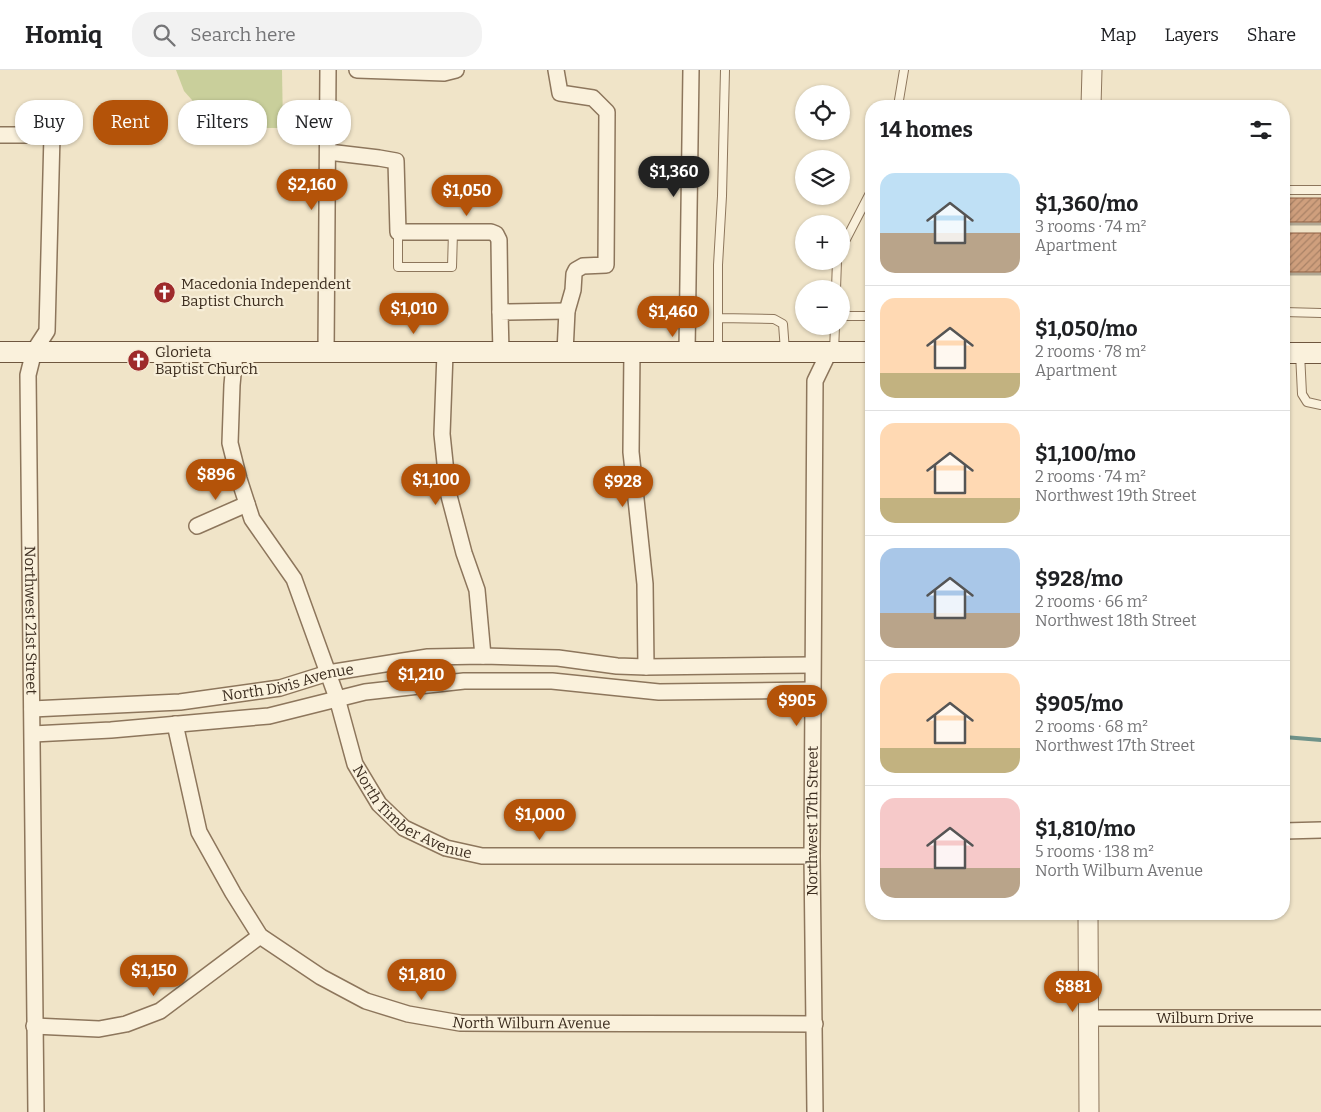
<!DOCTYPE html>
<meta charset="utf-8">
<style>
body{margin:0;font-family:Bitter,serif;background:#f2f2f2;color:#202124;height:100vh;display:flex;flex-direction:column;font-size:19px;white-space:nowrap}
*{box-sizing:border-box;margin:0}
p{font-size:16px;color:#757577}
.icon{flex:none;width:28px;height:28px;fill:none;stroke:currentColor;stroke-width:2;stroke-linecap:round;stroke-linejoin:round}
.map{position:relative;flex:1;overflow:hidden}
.side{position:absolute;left:865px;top:30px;width:425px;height:820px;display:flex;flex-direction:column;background:#fff;border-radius:20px;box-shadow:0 1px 4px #0004}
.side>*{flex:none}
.banner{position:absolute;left:15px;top:30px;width:475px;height:45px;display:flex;gap:10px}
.controls{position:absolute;left:795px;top:15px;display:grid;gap:10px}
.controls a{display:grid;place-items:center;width:55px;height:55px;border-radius:50%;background:#fff;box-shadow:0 1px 4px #0004;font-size:25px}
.price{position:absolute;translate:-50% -42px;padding:0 11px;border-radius:18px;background:#b45309;color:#fff;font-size:16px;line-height:32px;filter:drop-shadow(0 1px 2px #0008)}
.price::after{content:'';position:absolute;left:50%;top:30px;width:15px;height:11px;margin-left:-8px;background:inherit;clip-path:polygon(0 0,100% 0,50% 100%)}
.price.current{background:#222;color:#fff}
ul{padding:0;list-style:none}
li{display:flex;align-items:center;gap:15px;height:125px;padding:0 15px}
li+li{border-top:1px solid #e0e0e0}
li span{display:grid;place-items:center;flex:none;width:140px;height:100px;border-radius:15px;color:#555}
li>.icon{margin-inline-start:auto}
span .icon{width:60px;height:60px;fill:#fffc;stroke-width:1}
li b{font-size:21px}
h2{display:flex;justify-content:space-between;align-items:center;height:60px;padding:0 15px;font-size:21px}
.chip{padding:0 18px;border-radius:20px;background:#fff;box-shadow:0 1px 4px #0004;font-size:18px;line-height:45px}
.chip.current{background:#b45309;color:#fff}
header{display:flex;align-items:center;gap:30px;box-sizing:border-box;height:70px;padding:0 25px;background:#fff;border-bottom:1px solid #e0e0e0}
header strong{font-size:24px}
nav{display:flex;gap:28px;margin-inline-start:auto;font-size:18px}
.search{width:350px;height:45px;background:#f2f2f2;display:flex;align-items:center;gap:12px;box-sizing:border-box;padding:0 18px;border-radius:20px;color:#757577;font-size:19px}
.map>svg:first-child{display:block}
</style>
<header>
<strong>Homiq</strong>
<div class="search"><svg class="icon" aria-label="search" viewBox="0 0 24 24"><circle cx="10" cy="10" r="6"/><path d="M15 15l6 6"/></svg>Search here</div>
<nav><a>Map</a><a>Layers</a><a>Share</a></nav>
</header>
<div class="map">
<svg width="1321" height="1042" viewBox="0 0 1321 1042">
<defs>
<pattern id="building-hatch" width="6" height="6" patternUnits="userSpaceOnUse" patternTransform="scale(1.25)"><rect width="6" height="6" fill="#cf9f7d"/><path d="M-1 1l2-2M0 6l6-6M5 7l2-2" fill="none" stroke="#a98266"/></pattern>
<filter id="shadow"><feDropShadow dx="5.5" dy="3" stdDeviation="0" flood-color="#0004"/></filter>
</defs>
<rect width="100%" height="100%" fill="#f0e4c8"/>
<path fill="#c9cf9b" d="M 176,0 L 282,0 L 283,58 L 240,58 L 217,50 L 199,38 L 184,21 Z"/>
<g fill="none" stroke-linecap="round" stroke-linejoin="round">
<path stroke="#6f938a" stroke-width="4" d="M 1284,667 L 1321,670"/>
</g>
<path fill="url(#building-hatch)" stroke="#8d5f41" filter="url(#shadow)" d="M 1284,128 L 1321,128 L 1321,152 L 1284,152 Z
M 1284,163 L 1321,163 L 1321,202 L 1284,202 Z"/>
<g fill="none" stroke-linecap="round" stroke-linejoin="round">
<defs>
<path id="service" d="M 898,36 L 904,0
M 1284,120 L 1321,120
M 398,162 L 398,197 L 452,197 L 453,162
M 841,179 L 871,121
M 836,219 L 837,191
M 1284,242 L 1321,243
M 841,246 L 871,246
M 718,248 L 774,249 L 783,254 L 785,281
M 718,280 L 718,195 L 722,126 L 725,0
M 834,282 L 835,256
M 1300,283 L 1302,324 L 1307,332 L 1321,335"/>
<g id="minor">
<path d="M 357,0 L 444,3 L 456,0"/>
<path d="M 556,0 L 560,23 L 593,28 L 607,42 L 606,195 L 583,196 L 576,200 L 574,204 L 573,220 L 567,241 L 565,282"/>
<path id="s1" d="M 0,65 L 52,65 L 47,261 L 34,281 L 28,305 L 36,1042"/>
<path d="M 328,82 L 379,88 L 396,91 L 398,162 L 491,162 L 496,164 L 499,170 L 500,242"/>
<path d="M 632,281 L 631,382 L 645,514 L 646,597"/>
<path d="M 687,281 L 691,0"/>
<path d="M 501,282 L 500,242 L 567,241"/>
<path id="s2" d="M 235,283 L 232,315 L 230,373 L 239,409 L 252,449 L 294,509 L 337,628 L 355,694 L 379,734 L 404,758 L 446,778 L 482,786 L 812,786"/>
<path d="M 326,283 L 328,0"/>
<path d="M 445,283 L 442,364 L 448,422 L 464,483 L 477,520 L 483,586"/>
<path d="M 197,456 L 247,434"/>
<path id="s3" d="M 32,639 L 180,632 L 280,618 L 328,603 L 428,587 L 483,586 L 558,588 L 617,596 L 646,597 L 812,595"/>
<path id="s4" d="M 175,654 L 199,762 L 233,823 L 260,866 L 321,907 L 366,931 L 408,944 L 460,953 L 815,954"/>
<path d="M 33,664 L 111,660 L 269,646 L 365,622 L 464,611 L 552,611 L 659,622 L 812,620"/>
<path d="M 1284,761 L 1321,760"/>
<path id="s5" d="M 1090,948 L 1321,948"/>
<path d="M 34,956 L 99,959 L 126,954 L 160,941 L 260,866"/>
<path id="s6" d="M 815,1042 L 812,786 L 815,311 L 829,282"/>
</g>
<path id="tertiary" d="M 1091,36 L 1092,0
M 1088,844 L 1089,1042"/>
<path id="secondary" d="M 0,282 L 871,282
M 1284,283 L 1321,283"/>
</defs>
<use href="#service" stroke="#8d765c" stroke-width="10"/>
<use href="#minor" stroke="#8d765c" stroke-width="18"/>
<use href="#tertiary" stroke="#8d765c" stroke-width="21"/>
<use href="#secondary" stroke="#6f573f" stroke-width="22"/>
<use href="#service" stroke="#faf1dc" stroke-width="8"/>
<use href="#minor" stroke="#faf1dc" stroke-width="15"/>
<use href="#tertiary" stroke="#faf1dc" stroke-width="19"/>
<use href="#secondary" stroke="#faf1dc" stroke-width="20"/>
</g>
<defs>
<symbol id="church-disc" viewBox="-11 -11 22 22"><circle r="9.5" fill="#9e2a2b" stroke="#f7eed8"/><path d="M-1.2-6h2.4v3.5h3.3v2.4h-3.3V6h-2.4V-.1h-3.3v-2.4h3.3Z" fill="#fff"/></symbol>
</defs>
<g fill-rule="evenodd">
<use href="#church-disc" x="152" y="210" width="25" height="25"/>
<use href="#church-disc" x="126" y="278" width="25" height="25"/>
</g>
<g text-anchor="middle" stroke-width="4.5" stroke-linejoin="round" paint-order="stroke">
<g font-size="15" fill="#3d2e20" stroke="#f7eed8" text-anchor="start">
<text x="181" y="219">Macedonia Independent<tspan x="181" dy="17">Baptist Church</tspan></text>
<text x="155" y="287">Glorieta<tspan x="155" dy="17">Baptist Church</tspan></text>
</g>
<g font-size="15" fill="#3d2e20" stroke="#f7eed8">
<text dy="5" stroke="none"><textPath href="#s1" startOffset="542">Northwest 21st Street</textPath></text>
<text dy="5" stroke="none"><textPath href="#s3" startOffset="258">North Divis Avenue</textPath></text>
<text dy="5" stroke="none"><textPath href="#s2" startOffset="516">North Timber Avenue</textPath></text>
<text dy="5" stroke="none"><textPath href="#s6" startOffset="291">Northwest 17th Street</textPath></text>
<text dy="5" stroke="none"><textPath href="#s5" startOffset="115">Wilburn Drive</textPath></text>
<text dy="5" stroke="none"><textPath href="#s4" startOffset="524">North Wilburn Avenue</textPath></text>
</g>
</g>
</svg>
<div class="controls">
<a><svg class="icon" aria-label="locate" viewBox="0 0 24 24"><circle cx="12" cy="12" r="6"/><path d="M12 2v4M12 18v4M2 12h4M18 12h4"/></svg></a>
<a><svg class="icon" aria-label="layers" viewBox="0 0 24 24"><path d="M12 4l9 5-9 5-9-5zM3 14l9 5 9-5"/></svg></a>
<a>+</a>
<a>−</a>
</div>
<b class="price current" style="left:674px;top:128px">$1,360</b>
<b class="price" style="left:312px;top:141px">$2,160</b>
<b class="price" style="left:467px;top:147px">$1,050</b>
<b class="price" style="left:414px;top:265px">$1,010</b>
<b class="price" style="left:673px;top:268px">$1,460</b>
<b class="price" style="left:216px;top:431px">$896</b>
<b class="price" style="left:436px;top:436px">$1,100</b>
<b class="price" style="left:623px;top:438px">$928</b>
<b class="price" style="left:421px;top:631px">$1,210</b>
<b class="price" style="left:797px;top:657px">$905</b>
<b class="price" style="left:540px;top:771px">$1,000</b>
<b class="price" style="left:154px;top:927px">$1,150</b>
<b class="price" style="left:422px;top:931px">$1,810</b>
<b class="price" style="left:1073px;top:943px">$881</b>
<div class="banner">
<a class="chip">Buy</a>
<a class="chip current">Rent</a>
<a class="chip">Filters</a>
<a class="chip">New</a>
</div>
<section class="side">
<h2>14 homes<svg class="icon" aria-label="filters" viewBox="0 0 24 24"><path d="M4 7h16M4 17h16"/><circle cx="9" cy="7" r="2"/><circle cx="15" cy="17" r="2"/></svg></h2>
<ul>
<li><span style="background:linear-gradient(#bfe0f5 60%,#b9a48a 0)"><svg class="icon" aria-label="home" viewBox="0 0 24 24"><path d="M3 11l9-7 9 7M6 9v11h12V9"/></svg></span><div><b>$1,360/mo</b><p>3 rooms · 74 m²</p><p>Apartment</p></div></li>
<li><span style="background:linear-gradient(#ffd9b3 75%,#c2b280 0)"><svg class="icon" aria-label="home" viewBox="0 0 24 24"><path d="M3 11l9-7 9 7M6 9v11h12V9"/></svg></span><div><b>$1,050/mo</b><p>2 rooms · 78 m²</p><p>Apartment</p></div></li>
<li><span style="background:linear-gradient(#ffd9b3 75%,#c2b280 0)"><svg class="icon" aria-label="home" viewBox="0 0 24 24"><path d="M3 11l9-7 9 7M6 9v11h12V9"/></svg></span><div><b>$1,100/mo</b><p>2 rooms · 74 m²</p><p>Northwest 19th Street</p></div></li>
<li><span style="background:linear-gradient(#a9c7e8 65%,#b9a48a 0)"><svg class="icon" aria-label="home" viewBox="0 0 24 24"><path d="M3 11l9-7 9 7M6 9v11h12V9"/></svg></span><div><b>$928/mo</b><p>2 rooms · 66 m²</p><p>Northwest 18th Street</p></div></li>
<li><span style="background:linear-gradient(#ffd9b3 75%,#c2b280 0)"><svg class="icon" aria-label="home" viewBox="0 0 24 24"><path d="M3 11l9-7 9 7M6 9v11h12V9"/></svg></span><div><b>$905/mo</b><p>2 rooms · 68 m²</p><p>Northwest 17th Street</p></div></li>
<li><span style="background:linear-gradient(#f6c9c9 70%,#b9a48a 0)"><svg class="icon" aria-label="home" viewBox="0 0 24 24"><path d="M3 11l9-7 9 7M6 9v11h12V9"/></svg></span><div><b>$1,810/mo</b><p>5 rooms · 138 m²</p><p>North Wilburn Avenue</p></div></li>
</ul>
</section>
</div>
